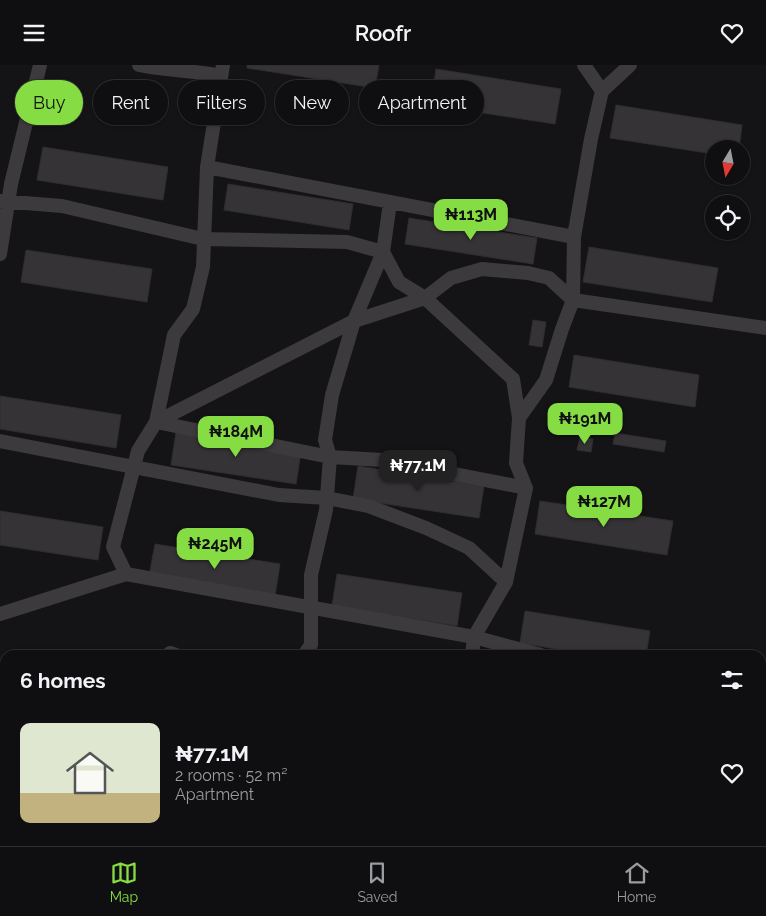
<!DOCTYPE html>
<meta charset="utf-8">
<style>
body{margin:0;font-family:Raleway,sans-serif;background:#1d1c1e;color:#f1f3f6;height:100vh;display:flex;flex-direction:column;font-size:19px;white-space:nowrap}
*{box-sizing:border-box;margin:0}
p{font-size:16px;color:#9b9c9f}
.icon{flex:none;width:28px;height:28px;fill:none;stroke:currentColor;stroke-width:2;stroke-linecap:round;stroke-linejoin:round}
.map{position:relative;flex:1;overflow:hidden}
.drawer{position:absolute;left:0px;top:585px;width:766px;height:196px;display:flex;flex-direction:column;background:#0f0e10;border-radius:15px 15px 0 0;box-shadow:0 1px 4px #0004,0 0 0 1px #2f2e30}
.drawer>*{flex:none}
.banner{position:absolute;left:15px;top:15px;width:500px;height:45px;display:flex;gap:10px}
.needle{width:32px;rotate:190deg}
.buttons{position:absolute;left:705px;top:75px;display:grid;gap:10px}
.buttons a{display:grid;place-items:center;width:45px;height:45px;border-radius:50%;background:#0f0e10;box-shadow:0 1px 4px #0004,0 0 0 1px #2f2e30;font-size:25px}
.price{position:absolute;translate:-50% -42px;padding:0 11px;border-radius:10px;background:#85dc43;color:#111;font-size:16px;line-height:32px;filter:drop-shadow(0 1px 2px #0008)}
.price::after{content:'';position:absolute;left:50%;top:30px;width:15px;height:11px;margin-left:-8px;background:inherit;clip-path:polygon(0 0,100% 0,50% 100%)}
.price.active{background:#222;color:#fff}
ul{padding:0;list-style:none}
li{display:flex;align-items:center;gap:15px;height:125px;padding:0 20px}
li+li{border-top:1px solid #2f2e30}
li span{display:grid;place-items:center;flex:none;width:140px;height:100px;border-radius:10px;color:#555}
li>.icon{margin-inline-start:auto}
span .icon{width:60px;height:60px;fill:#fffc;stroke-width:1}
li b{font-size:21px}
h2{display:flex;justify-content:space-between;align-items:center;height:60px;padding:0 20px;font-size:21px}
.tag{padding:0 18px;border-radius:22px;background:#0f0e10;box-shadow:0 1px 4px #0004,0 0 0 1px #2f2e30;font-size:18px;line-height:45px}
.tag.active{background:#85dc43;color:#111}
header{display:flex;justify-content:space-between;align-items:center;height:65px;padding:0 20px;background:#0f0e10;font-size:22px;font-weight:600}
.dock{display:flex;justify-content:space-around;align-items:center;height:70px;border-top:1px solid #2f2e30;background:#0f0e10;font-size:14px;color:#9b9c9f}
.dock a{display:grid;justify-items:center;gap:2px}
.dock .active{color:#85dc43}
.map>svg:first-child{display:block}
</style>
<header><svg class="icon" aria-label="menu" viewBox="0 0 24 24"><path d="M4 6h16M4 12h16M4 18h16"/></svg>Roofr<svg class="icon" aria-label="heart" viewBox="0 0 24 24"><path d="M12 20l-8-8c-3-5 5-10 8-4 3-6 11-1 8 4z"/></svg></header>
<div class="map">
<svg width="766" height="781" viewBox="0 0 766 781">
<rect width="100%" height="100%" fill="#141315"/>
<path fill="#353336" stroke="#302d30" d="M 247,0 L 379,0 L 375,23 L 247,3 Z
M 436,4 L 561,24 L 555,59 L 431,40 Z
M 616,40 L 742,60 L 739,84 L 714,84 L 714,89 L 610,73 Z
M 43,82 L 168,102 L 163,135 L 37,115 Z
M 228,119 L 353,139 L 349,165 L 224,145 Z
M 409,153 L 537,173 L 533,199 L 405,179 Z
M 589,182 L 718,203 L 712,237 L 583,217 Z
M 26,185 L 152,204 L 147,237 L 21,217 Z
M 533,255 L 546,257 L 542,282 L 529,280 Z
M 574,290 L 699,310 L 695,342 L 569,322 Z
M 0,331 L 121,350 L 116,383 L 0,364 Z
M 596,343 L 604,345 L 602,355 L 594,353 Z
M 176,367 L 301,387 L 296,419 L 171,400 Z
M 615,368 L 666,376 L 664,387 L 613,379 Z
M 580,372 L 593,374 L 591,387 L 577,385 Z
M 358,401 L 484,421 L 479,453 L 353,434 Z
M 540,436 L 673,456 L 667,490 L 535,469 Z
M 0,446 L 103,462 L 98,495 L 0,480 Z
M 155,479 L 280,499 L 275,531 L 149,511 Z
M 337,509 L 462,528 L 457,561 L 332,541 Z
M 525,546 L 650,566 L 646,590 L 593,590 L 520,578 Z
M 0,596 L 5,597 L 5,630 L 0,629 Z"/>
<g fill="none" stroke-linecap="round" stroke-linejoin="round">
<path stroke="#3d3a3e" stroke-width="14" d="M 139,0 C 166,6 194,5 221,11
M 602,26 L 630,0
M 207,102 L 574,172
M 0,136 L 62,141 L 203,174 L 347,177 L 383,187 L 399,217 L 425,233 L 513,314 L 519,353
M 0,189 L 11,119 L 40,0
M 156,357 L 354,256 L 425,233 L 451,213 L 482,204 L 528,208 L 549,213 L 573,235 L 766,263
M 156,357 L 330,392 L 383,395 L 526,423
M 0,376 L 279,430 L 327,433 L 368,441 L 426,463 L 469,483 L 506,517
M 126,509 L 113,482 L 138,386 L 156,357 L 174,270 L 193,244 L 203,202 L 207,102 L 223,0
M 0,549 L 126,509 L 474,572 L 541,590
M 169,590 L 170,588 L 176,590
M 304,590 L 311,580 L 311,510 L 326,445 L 330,392 L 325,375 L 332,330 L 354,256 L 383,187 L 390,138
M 472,590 L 474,572 L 506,517 L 526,423 L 516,398 L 519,353 L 546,315 L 562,264 L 573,235 L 574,172 L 591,74 L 602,26 L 584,0
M 130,781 L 131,776
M 433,781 L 433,776"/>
</g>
</svg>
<div class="buttons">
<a><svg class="needle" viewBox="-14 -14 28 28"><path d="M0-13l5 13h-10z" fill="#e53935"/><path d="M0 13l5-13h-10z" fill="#9b9c9f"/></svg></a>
<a><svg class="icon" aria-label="locate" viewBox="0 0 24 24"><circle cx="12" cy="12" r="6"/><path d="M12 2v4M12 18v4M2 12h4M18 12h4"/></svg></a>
</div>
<b class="price" style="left:471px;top:176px">₦113M</b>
<b class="price" style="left:585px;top:380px">₦191M</b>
<b class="price" style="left:236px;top:393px">₦184M</b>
<b class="price active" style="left:418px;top:427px">₦77.1M</b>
<b class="price" style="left:604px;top:463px">₦127M</b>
<b class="price" style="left:215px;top:505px">₦245M</b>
<div class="banner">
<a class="tag active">Buy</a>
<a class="tag">Rent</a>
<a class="tag">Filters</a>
<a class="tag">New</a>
<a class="tag">Apartment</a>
</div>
<section class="drawer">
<h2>6 homes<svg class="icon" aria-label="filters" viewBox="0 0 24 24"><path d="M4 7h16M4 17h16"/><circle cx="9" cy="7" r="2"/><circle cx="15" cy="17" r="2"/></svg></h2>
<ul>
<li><span style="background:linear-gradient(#dfe7d0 70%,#c2b280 0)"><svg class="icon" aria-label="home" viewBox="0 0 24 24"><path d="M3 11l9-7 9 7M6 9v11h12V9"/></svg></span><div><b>₦77.1M</b><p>2 rooms · 52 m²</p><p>Apartment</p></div><svg class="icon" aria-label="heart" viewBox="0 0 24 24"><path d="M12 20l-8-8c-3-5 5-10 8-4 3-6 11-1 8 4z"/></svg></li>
</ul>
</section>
</div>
<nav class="dock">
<a class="active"><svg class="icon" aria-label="map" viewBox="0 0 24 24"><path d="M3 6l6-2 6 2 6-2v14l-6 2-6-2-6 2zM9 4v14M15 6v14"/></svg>Map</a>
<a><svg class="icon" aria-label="saved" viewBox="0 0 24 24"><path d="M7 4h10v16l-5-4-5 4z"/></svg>Saved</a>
<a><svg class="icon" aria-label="home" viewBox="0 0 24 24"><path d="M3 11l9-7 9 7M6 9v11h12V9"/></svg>Home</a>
</nav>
